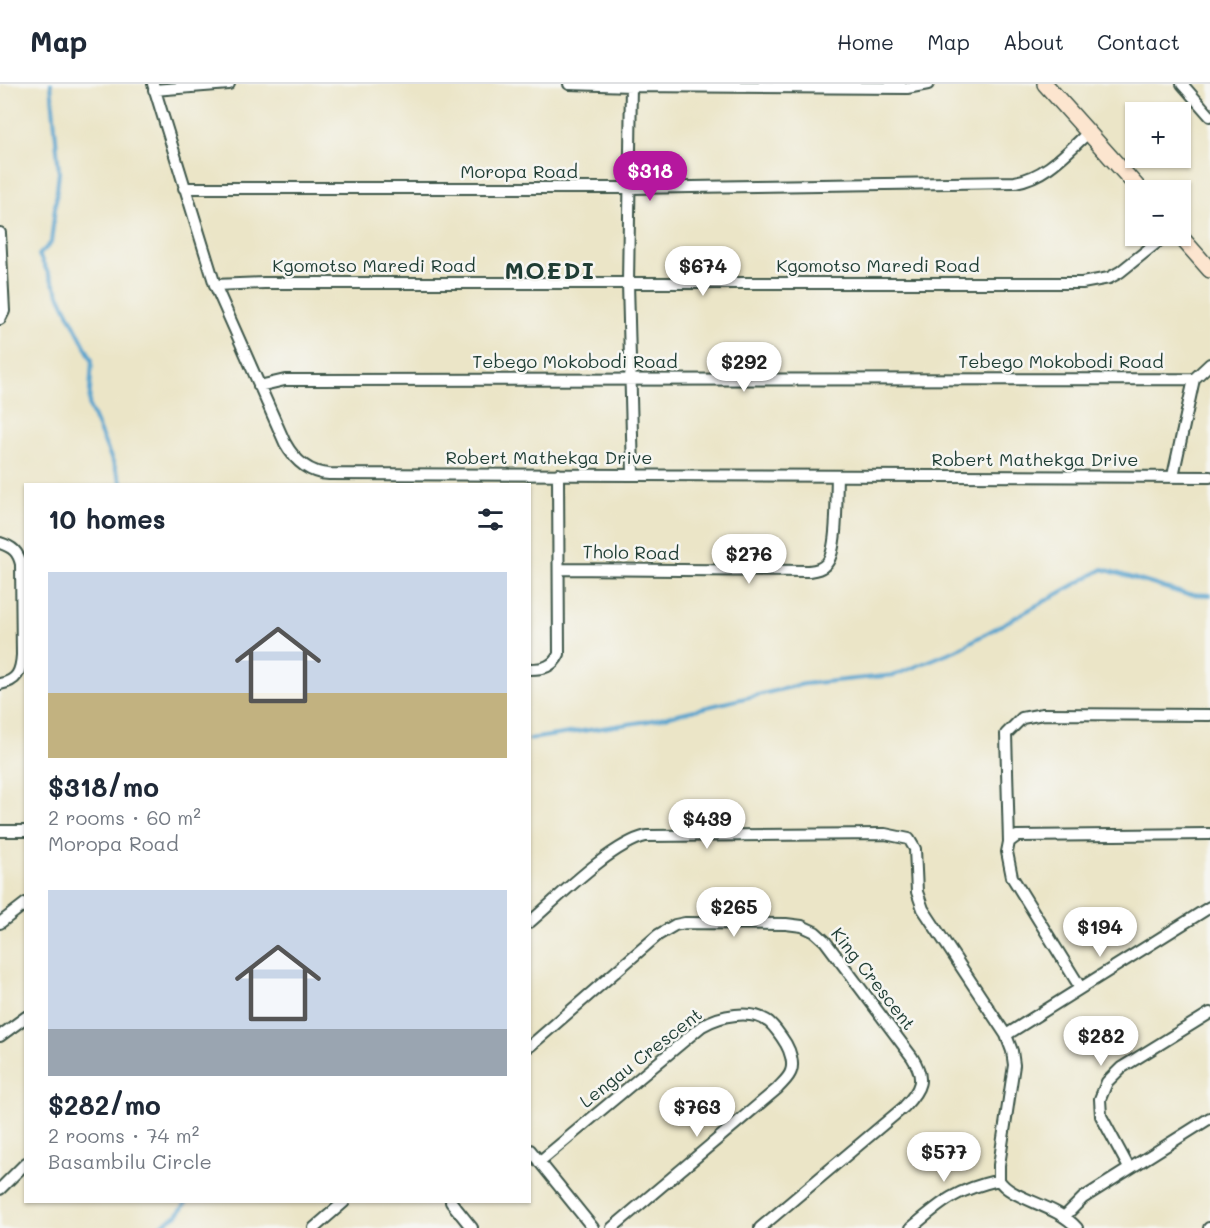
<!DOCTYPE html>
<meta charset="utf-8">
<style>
body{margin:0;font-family:Mali,sans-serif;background:#f2f2f3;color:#1f2937;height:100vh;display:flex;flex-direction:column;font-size:22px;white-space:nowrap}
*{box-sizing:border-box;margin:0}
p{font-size:20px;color:#747a83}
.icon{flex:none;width:33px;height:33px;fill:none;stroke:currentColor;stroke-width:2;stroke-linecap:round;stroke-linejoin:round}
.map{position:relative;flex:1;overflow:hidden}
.side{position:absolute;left:24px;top:399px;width:507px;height:720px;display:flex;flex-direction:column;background:#fff;border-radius:0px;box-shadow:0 2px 4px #0004}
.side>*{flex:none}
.controls{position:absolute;left:1125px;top:18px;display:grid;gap:12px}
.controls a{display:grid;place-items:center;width:66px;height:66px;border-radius:0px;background:#fff;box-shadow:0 2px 4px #0004;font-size:30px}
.price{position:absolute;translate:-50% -51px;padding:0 14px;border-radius:21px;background:#fff;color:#222;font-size:20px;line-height:39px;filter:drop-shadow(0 2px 3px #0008)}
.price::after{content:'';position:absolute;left:50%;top:36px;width:18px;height:14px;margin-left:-9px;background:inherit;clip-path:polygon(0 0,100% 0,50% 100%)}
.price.on{background:#b5179e;color:#fff}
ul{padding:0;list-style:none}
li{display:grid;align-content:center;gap:12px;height:318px;padding:0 24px}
li span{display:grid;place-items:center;height:186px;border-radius:0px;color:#555}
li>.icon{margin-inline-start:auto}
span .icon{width:108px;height:108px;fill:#fffc;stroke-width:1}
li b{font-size:26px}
h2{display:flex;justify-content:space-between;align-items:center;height:72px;padding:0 24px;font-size:26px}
header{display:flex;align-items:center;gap:36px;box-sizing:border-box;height:84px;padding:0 30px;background:#fff;border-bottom:2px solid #e0e1e3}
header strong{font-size:28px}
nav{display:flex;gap:33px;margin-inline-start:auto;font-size:21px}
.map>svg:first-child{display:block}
</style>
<header>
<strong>Map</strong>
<nav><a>Home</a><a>Map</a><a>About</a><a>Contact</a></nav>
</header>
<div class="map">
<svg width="1210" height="1144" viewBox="0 0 1210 1144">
<rect width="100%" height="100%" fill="#f6f6f2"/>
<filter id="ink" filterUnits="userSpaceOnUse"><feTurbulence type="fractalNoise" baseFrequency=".0167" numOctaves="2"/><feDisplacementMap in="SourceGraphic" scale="12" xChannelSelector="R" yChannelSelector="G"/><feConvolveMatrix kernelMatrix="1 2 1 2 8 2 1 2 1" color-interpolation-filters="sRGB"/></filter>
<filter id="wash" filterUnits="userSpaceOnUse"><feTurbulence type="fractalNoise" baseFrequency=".008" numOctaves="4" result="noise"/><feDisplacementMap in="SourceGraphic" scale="24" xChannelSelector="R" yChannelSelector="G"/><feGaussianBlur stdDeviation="1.35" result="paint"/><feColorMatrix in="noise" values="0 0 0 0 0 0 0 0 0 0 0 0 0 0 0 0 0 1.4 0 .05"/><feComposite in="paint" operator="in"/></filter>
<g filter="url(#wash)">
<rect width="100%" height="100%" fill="#ebe5c7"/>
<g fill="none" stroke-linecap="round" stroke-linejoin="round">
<path stroke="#54a2cd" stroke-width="4" d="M 51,0 L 59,88 L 51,159 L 39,171 L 92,276 L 89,322 L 122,400
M 530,655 L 648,637 L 804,600 L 895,591 L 958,565 L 1103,485 L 1185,510 L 1210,511
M 157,1144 L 177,1131 L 187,1118"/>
</g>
</g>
<g filter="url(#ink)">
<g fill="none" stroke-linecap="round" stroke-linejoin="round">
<defs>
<path id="street" d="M 153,0 L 215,201 L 285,359 C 295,377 309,389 329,390 L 1210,393
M 569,0 L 631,2 L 907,4 L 928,0
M 631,0 L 628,199 L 633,389
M 1182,0 L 1210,32
M 154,6 L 229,0
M 184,104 L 629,104 L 1015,98 C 1046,93 1067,68 1089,48
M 0,149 L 4,227 L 0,235
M 215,201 L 264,199 L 1082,199 L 1109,194 L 1120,188 L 1165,152
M 259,302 L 285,296 L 297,296 L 1194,295 L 1210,280
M 1173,392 L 1194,295
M 0,459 C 13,463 18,468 21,480 L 22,571 C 21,588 17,597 0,600
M 560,485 L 809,487 C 816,486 822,485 827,479 C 838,465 836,413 837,393
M 530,585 C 543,585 553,583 559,570 L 558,390
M 0,747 L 26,747
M 1009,758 L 1006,650 L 1022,634 L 1043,630 L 1210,631
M 530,838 C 558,814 611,760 646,752 L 885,750 L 909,755 L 915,765 L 917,808 L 923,825 L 1006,951 L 1012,967 L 1014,981 L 999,1081 L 999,1096
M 0,839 L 26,819
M 1080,903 L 1012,793 L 1007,768 L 1009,758 L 1017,752 L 1210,750
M 1006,951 L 1210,823
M 0,952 L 26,933
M 530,962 L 658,851 L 675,841 L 685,839 L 786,840 L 802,842 L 815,848 L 825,857 L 912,973 C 926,995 921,1005 904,1023 L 760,1144
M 530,1066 L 593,1144
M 539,1078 L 702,942 C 720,931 751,925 769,938 C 776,944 781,952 786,960 C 790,967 794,979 791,987 C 789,994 782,999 777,1005 L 612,1144
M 1129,1084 L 1101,1032 L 1100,1015 L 1107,998 L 1121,984 L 1210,929
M 999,1096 C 1011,1116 1056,1120 1077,1144
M 0,1105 L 26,1079
M 451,1118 L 472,1144
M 1065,1132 L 1083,1114 L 1210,1034
M 314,1144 L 344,1118
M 911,1144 C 944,1116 956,1106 999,1096
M 1209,1144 L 1210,1144"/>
<path id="secondary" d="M 1045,0 L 1140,106
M 1180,152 L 1210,186"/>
</defs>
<use href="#street" stroke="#3e564a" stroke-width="14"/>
<use href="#secondary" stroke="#3e564a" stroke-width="18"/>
<use href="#street" stroke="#fff" stroke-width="10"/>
<use href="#secondary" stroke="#fce5cf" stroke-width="15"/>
</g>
</g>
<g text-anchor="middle" stroke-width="5" stroke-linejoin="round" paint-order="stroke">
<g font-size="18" fill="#1f3d34" stroke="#f6f6f2">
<text x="519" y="94">Moropa Road</text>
<text x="374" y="188">Kgomotso Maredi Road</text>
<text x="878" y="188">Kgomotso Maredi Road</text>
<text x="575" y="284">Tebego Mokobodi Road</text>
<text x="1061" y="284">Tebego Mokobodi Road</text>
<text x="549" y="380">Robert Mathekga Drive</text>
<text x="1035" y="382">Robert Mathekga Drive</text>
<text transform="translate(631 469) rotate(1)" y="6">Tholo Road</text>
<text transform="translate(873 895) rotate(52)" y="6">King Crescent</text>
<text transform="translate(641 974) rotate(-38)" y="6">Lengau Crescent</text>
</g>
<g font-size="24" font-weight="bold" letter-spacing="1.5" fill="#1f3d34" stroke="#f6f6f2">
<text x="550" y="195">MOEDI</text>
</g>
</g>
</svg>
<div class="controls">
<a>+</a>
<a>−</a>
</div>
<b class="price on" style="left:650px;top:118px">$318</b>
<b class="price" style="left:703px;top:213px">$674</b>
<b class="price" style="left:744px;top:309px">$292</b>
<b class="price" style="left:749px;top:501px">$276</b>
<b class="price" style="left:707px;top:766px">$439</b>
<b class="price" style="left:734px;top:854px">$265</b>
<b class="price" style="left:1100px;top:874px">$194</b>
<b class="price" style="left:1101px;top:983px">$282</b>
<b class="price" style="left:697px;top:1054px">$763</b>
<b class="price" style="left:944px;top:1099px">$577</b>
<section class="side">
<h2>10 homes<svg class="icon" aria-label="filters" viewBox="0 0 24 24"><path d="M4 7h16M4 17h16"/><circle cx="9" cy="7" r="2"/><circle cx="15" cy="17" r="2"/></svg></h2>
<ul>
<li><span style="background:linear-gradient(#c9d6e8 65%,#c2b280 0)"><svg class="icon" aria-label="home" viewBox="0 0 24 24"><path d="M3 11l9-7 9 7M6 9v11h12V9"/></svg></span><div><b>$318/mo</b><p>2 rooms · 60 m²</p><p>Moropa Road</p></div></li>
<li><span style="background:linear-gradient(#c9d6e8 75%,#9aa5b1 0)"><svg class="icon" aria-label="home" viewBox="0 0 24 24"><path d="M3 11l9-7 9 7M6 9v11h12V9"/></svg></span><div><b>$282/mo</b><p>2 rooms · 74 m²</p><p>Basambilu Circle</p></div></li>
</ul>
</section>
</div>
